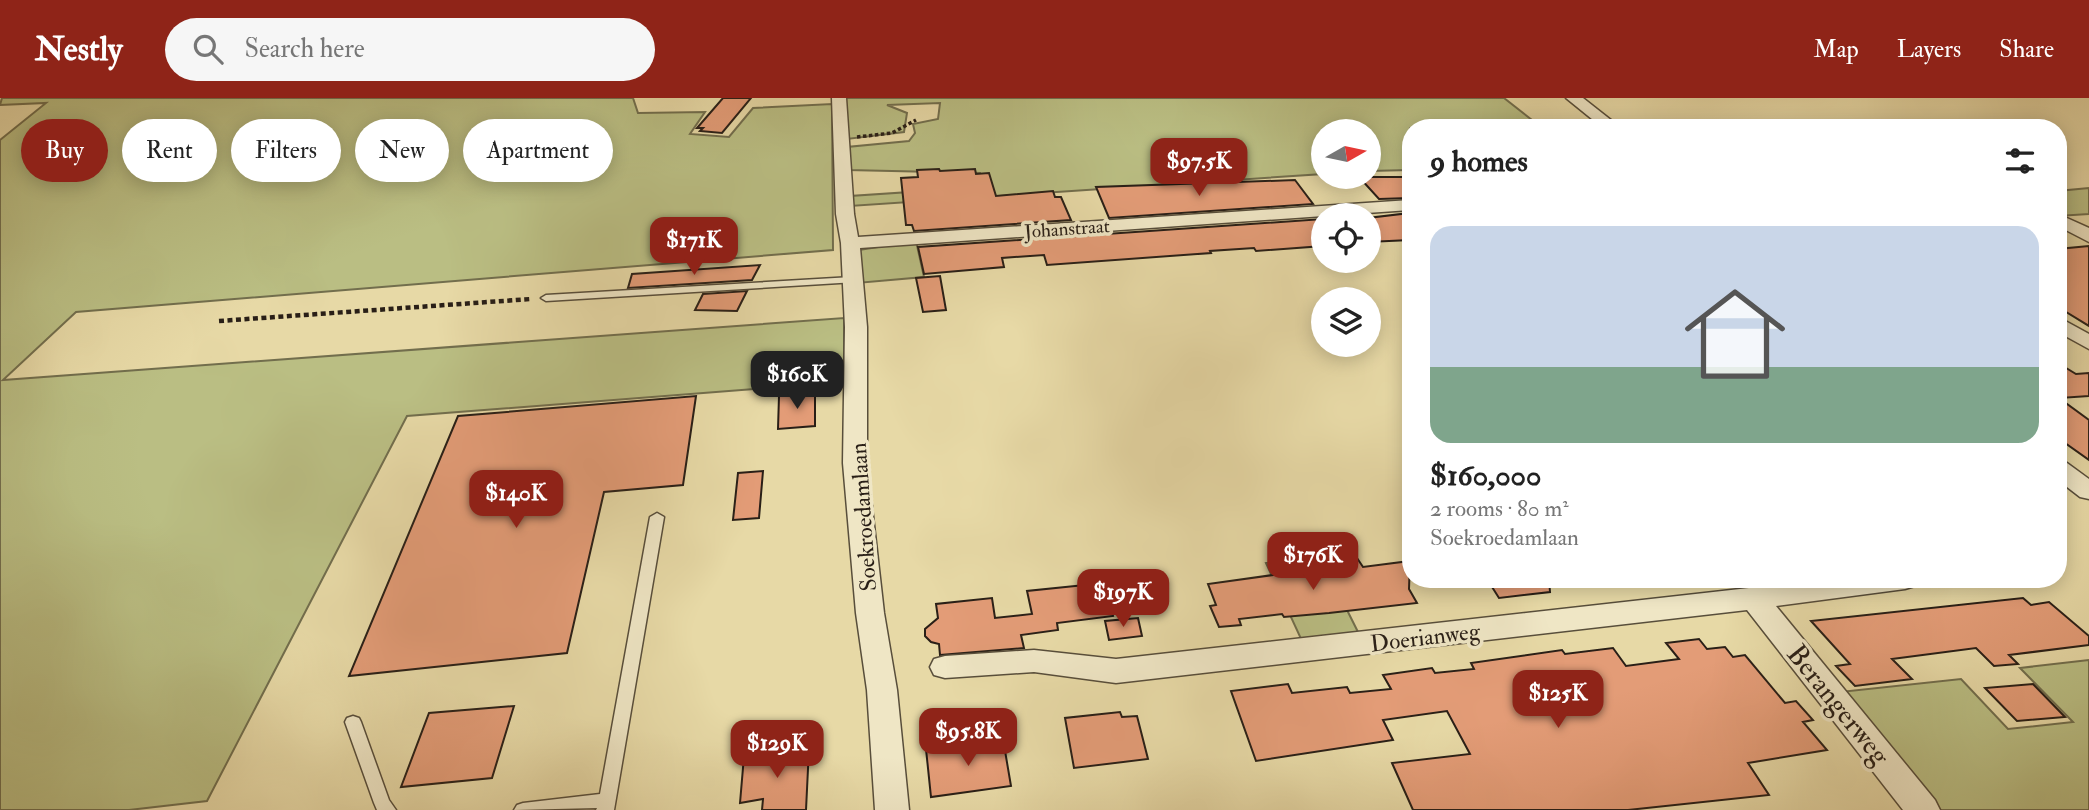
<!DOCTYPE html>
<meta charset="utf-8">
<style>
body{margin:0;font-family:"IM FELL Double Pica",serif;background:#f6f6f6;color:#222;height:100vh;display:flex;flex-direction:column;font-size:26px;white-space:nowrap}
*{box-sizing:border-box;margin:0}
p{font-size:23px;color:#767676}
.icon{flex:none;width:38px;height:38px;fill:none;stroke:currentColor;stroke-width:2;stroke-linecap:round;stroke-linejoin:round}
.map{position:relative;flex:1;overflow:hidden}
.side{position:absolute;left:1402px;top:21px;width:665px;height:469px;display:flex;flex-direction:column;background:#fff;border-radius:28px;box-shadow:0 4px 18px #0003}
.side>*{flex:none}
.hud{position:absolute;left:21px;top:21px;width:665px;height:63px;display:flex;gap:14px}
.needle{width:46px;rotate:81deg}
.controls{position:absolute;left:1311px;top:21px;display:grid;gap:14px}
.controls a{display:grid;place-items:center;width:70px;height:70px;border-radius:50%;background:#fff;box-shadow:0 4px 18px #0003;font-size:35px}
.price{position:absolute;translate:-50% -60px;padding:0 16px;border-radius:14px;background:#8f2418;color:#fff;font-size:23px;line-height:46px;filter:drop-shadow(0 2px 4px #0008)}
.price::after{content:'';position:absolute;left:50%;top:42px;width:21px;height:16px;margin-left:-10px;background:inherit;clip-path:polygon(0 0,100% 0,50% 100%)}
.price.active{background:#222;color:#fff}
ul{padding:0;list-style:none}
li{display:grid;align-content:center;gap:14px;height:371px;padding:0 28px}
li+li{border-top:2px solid #e0e0e0}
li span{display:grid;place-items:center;height:217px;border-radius:21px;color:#555}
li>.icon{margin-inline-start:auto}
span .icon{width:126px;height:126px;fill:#fffc;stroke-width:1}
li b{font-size:30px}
h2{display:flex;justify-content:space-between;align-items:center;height:84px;padding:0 28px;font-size:30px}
.tag{padding:0 24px;border-radius:32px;background:#fff;box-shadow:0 4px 18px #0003;font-size:24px;line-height:63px}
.tag.active{background:#8f2418;color:#fff}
header{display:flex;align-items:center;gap:42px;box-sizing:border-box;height:98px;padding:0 35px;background:#8f2418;color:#fff}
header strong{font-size:33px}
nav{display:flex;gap:38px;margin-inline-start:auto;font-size:24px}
.search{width:490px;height:63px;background:#f6f6f6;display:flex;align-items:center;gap:18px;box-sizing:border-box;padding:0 24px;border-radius:38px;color:#767676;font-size:26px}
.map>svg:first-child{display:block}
</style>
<header>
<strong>Nestly</strong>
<div class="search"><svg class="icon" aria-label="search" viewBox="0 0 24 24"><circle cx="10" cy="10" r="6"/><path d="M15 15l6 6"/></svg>Search here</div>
<nav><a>Map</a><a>Layers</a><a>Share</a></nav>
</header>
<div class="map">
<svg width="2089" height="712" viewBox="0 0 2089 712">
<rect width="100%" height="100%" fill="#e7d9a6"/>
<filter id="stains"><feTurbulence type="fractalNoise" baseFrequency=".00286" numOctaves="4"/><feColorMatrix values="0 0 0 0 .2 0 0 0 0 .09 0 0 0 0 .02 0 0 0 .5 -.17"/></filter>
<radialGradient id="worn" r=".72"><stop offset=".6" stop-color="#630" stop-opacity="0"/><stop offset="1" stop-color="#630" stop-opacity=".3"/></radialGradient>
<path fill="#babe83" stroke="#726e4d" stroke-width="2" d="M 2,0 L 633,0 L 638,15 L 705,14 L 690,36 L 729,39 L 753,10 L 832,6 L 833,152 L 76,214 L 3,282 L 844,220 L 844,284 L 407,318 L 207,703 L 129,712 L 0,712 L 0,42 L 46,5 L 0,7 Z
M 844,0 L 1504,0 L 1537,26 L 1537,30 L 1410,30 L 1410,72 L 1369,73 L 1368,33 L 1323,33 L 1323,76 L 850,108 L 850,98 L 985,89 L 980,75 L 848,72 L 847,49 L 909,43 L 915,35 L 913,26 L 938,21 L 940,5 L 887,7 L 907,15 L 904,34 L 847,41 Z
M 2089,90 L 2089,116 L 2058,118 L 2058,93 Z
M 916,143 L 924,179 L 857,185 L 859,152 Z
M 1320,458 L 1359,536 L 1302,543 L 1266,465 Z
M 2089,562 L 2089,712 L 1932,712 L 1840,594 L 1961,581 L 2008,631 L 2073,624 L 2020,570 Z"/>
<path fill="#e39c77" stroke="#291f17" stroke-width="2" d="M 723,0 L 751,0 L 722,35 L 700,33 L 703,30 L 697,30 Z
M 939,71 L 940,73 L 975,71 L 976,76 L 989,75 L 996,98 L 1053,93 L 1055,99 L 1061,99 L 1071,122 L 914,133 L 912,127 L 906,127 L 901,80 L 918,79 L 917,72 Z
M 1359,79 L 1410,79 L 1410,100 L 1379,101 Z
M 1295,82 L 1313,106 L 1109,120 L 1096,89 Z
M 1410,115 L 1410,142 L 1368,144 L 1368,120 Z
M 1323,121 L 1323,148 L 1256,153 L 1254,150 L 1210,153 L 1211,155 L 1047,167 L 1044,157 L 1002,160 L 1004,169 L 924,176 L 918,149 Z
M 2089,148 L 2089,228 L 2058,209 L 2058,151 Z
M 760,167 L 752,182 L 628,190 L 632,176 Z
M 940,178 L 946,212 L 923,214 L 916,180 Z
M 747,193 L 737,213 L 695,212 L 703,196 Z
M 2058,265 L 2076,276 L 2089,275 L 2089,298 L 2059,300 L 2089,322 L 2089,362 L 2058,340 Z
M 815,295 L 815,328 L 778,331 L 779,298 Z
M 696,298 L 683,387 L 604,394 L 567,555 L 349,578 L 458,318 Z
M 763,373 L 759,420 L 733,422 L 738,375 Z
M 1357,460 L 1363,469 L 1410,463 L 1409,491 L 1417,505 L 1329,515 L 1284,519 L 1282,516 L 1239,521 L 1241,527 L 1219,529 L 1210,508 L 1216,507 L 1208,486 L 1309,472 L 1307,470 L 1331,467 L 1329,463 Z
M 1487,481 L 1549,481 L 1550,494 L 1499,500 Z
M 1104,485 L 1113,518 L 1057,525 L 1058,532 L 1021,537 L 1024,550 L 940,557 L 939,546 L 931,544 L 925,538 L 925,531 L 938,520 L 936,506 L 992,500 L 995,520 L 1032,516 L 1027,493 Z
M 2023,500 L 2031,507 L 2049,504 L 2089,538 L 2089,547 L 2009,557 L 2018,566 L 1994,568 L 1976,550 L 1892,561 L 1912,581 L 1855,588 L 1836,568 L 1850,566 L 1811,523 Z
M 1138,520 L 1142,538 L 1109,542 L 1105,523 Z
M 1699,541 L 1707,551 L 1725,549 L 1733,559 L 1745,557 L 1785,605 L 1796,603 L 1813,622 L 1803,624 L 1827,652 L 1748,665 L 1769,697 L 1628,712 L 1413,712 L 1392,665 L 1470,656 L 1447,613 L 1383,622 L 1393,642 L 1256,663 L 1231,593 L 1288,586 L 1292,595 L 1347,589 L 1350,595 L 1391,591 L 1383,577 L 1432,570 L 1435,575 L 1474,571 L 1471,565 L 1562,552 L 1565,556 L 1613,550 L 1626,568 L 1679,561 L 1666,545 Z
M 2033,586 L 2065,619 L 2017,623 L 1985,590 Z
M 514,608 L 492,680 L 401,689 L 429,615 Z
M 1120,614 L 1122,619 L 1137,618 L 1148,661 L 1074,670 L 1065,620 Z
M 1003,641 L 1011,688 L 931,699 L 926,651 Z
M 809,650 L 806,712 L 762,712 L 763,701 L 740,705 L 744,658 Z"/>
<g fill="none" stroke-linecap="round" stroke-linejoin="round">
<defs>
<path id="lane" d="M 852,179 L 856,180 L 856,184 L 546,203 L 541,200 L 546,197 Z
M 657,415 L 664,419 L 614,712 L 596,712 L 597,710 L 514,712 L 517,707 L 523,705 L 600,696 L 650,419 Z
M 353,618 L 359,620 L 361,624 L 389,702 L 396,712 L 377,712 L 374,705 L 345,624 L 347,620 Z"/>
<path id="street" d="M 832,0 L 846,0 L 854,116 L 858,139 L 1410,102 L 1410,112 L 860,150 L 867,229 L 867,365 L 884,515 L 897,592 L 909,712 L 875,712 L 867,592 L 856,515 L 843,365 L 845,229 L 841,145 L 836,116 Z
M 1566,0 L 1583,0 L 1621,30 L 1603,30 Z
M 2058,116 L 2089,130 L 2089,144 L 2058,128 Z
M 2058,219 L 2089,236 L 2089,251 L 2058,234 Z
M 2058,362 L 2067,365 L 2089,381 L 2089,401 L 2080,399 L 2058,382 Z
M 1828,481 L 1919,481 L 1915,488 L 1905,491 L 1776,508 L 1935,702 L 1940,712 L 1903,712 L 1747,512 L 1116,585 L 1034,574 L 945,580 L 934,577 L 930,569 L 934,561 L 945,558 L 1034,552 L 1116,561 Z"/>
</defs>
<use href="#lane" stroke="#584e3b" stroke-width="3"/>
<use href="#street" stroke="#584e3b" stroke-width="3"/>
<path stroke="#291f17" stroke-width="3.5" stroke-dasharray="3.5 2.5" stroke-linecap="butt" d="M 857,39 L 892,35 L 916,22"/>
<path stroke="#291f17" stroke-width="4.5" stroke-dasharray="5 3.5" stroke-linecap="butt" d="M 219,223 L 531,201"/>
<use href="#lane" fill="#efe6c5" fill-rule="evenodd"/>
<use href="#street" fill="#efe6c5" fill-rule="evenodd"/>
</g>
<g text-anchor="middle" stroke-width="7" stroke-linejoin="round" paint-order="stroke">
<g font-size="19" fill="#291f17" stroke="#efe6c5">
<text transform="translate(1067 130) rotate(-4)" y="7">Johanstraat</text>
</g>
<g font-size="23" fill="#291f17" stroke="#efe6c5">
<text transform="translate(863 419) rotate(-94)" y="8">Soekroedamlaan</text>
<text transform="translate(1425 539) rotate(-7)" y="8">Doerianweg</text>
</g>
<g font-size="28" fill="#291f17" stroke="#efe6c5">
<text transform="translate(1839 606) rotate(51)" y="10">Berangerweg</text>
</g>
</g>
<rect width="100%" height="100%" filter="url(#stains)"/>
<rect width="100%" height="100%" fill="url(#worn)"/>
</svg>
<div class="controls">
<a><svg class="needle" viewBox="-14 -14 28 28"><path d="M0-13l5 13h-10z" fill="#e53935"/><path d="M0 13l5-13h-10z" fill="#767676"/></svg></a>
<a><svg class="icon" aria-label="locate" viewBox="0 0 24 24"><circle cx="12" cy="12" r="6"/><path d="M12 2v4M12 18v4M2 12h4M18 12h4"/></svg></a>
<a><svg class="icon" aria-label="layers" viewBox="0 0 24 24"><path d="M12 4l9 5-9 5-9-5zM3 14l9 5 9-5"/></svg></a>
</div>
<b class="price" style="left:1199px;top:100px">$97.5K</b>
<b class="price" style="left:694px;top:179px">$171K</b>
<b class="price active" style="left:797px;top:313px">$160K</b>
<b class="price" style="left:516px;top:432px">$140K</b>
<b class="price" style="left:1313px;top:494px">$176K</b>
<b class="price" style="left:1123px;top:531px">$197K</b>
<b class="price" style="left:1558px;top:632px">$125K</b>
<b class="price" style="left:968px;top:670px">$95.8K</b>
<b class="price" style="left:777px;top:682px">$129K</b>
<div class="hud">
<a class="tag active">Buy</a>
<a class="tag">Rent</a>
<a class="tag">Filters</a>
<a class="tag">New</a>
<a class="tag">Apartment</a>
</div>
<section class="side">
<h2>9 homes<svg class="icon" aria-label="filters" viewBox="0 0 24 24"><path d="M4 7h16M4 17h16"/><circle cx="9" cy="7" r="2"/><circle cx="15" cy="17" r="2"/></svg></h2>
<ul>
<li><span style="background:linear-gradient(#c9d6e8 65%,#7fa58c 0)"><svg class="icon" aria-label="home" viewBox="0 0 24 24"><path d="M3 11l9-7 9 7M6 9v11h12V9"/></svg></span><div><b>$160,000</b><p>2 rooms · 80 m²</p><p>Soekroedamlaan</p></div></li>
</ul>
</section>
</div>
